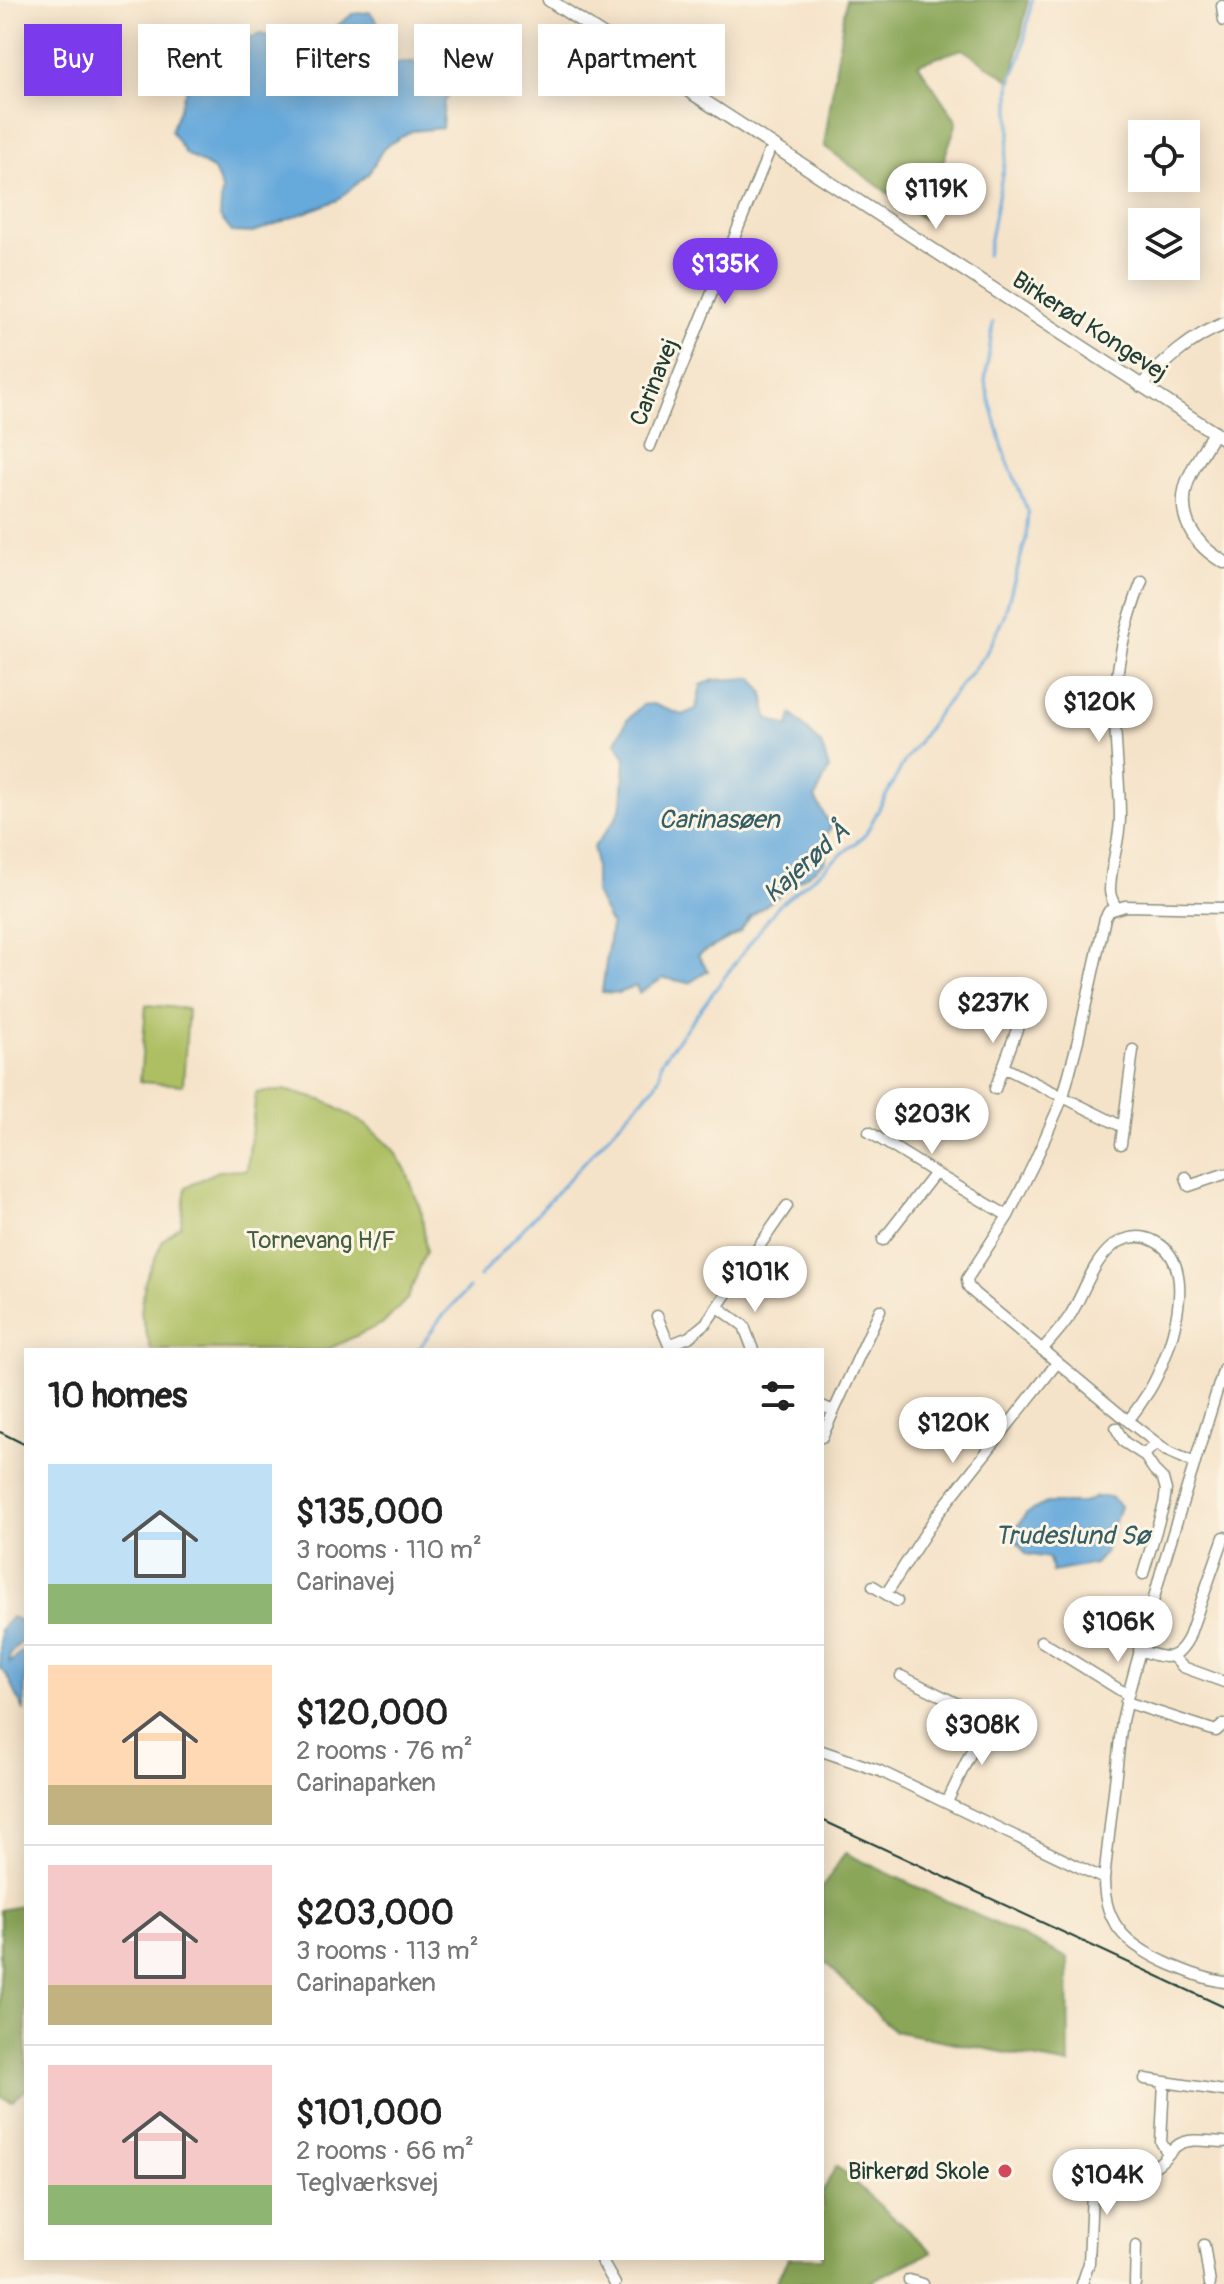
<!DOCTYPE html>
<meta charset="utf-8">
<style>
body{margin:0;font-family:Pangolin,sans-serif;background:#f6f6f6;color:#222;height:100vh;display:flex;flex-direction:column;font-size:30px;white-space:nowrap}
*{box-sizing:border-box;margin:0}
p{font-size:26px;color:#767676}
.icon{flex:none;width:44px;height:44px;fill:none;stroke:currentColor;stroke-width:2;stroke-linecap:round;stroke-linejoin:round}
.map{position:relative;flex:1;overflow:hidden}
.drawer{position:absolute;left:24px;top:1348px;width:800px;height:912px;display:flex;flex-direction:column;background:#fff;border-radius:0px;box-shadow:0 4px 20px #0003}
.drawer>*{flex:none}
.hud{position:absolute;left:24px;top:24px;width:800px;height:72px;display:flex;gap:16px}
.buttons{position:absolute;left:1128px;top:120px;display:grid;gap:16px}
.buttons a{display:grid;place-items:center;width:72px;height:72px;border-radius:0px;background:#fff;box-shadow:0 4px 20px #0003;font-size:40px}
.price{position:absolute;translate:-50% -68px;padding:0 18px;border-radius:28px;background:#fff;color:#222;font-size:26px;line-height:52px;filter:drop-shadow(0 2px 4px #0008)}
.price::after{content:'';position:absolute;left:50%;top:48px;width:24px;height:18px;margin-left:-12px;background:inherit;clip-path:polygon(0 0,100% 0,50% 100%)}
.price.active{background:#7c3aed;color:#fff}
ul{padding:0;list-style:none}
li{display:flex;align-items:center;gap:24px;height:200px;padding:0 24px}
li+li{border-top:2px solid #e0e0e0}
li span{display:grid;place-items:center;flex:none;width:224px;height:160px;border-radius:0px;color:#555}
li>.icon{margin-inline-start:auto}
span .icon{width:96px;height:96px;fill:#fffc;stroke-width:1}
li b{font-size:34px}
h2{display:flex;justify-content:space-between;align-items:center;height:96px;padding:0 24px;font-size:34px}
.tag{padding:0 28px;border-radius:0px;background:#fff;box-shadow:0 4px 20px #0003;font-size:28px;line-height:72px}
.tag.active{background:#7c3aed;color:#fff}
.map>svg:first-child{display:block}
</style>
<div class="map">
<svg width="1224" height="2284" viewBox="0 0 1224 2284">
<rect width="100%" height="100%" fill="#fcf5e5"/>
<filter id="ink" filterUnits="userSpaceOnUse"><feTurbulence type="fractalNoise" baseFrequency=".0125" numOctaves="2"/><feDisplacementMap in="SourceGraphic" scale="16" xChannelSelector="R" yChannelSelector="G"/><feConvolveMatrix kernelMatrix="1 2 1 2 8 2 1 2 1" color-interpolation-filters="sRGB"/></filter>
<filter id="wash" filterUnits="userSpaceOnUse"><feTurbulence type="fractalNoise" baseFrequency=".006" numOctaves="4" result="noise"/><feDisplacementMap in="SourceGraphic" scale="32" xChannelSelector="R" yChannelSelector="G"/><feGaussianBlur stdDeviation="1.8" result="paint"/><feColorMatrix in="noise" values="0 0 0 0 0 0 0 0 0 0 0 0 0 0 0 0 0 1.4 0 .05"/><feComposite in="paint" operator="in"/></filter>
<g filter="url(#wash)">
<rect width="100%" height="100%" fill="#f5e3c9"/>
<path fill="#aebf63" stroke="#667e4c" stroke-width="2" d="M 146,1005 L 188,1009 L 183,1085 L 140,1082 Z
M 284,1090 L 325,1101 L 366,1125 L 392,1148 L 406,1170 L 422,1214 L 426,1251 L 408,1298 L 384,1323 L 326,1350 L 151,1350 L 141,1313 L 145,1281 L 163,1240 L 181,1225 L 186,1187 L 218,1171 L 247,1170 L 256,1093 Z"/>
<path fill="#8aa659" stroke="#547246" stroke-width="2" d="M 846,0 L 1028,0 L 1012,81 L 962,49 L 918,64 L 957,122 L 923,219 L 824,146 Z
M 845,1853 L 1068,1958 L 1069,2065 L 894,2031 L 822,1959 L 822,1888 Z
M 26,1905 L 26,2089 L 13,2101 L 0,2097 L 0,1910 Z
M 836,2166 L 932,2252 L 865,2284 L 775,2284 L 788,2258 L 822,2258 L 822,2193 Z"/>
<path fill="#66a9db" stroke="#427388" stroke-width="2" d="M 370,12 L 379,24 L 379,49 L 394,63 L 454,59 L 460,77 L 444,102 L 442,128 L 412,131 L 384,147 L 369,173 L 338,200 L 252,233 L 232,232 L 220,217 L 222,189 L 214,170 L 186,154 L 171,131 L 199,53 L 261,34 L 294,44 L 323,36 L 353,14 Z
M 753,678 L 763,692 L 768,719 L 789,727 L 792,714 L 821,744 L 829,769 L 815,798 L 831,827 L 824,839 L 826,861 L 750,917 L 740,932 L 698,955 L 708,971 L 689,983 L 664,978 L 639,993 L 636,986 L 618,993 L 602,992 L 611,925 L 595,893 L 595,855 L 593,848 L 615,820 L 622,804 L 625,759 L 616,742 L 627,720 L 642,705 L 653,704 L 682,715 L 696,709 L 701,685 L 714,680 Z
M 1096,1497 L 1111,1497 L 1120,1506 L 1105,1553 L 1095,1564 L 1052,1572 L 1049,1558 L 1026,1554 L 1012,1535 L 1026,1513 L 1047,1503 L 1083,1503 Z
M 11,1617 L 26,1623 L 26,1643 L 22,1642 C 15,1647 7,1654 10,1663 L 20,1653 L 26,1651 L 24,1710 C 15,1696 13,1679 0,1668 L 0,1630 Z"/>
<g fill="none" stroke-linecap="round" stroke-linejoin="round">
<path stroke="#66a9db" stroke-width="3" d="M 987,255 L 1010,133 L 1010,82 L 1021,57 L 1032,0
M 479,1277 L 655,1085 L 660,1075 L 661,1062 L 777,907 L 865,835 L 903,764 L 939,712 L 985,655 L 1004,616 L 1026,539 L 1028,512 L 1004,452 L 985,382 L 993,323
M 418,1350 L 440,1319 L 469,1288"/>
</g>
</g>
<g filter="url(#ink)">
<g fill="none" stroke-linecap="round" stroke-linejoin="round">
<defs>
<path id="minor" d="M 1222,6 L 1224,21
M 650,446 L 768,154
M 1116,907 C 1113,902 1110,897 1110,890 C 1110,866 1120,842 1120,817 C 1120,782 1115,747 1115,712 C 1115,665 1125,624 1142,581
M 1003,1067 L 1123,1127
M 995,1089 L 1023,1013
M 869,1132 L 935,1173
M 1121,1144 L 1133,1050
M 1186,1177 L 1189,1186 L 1224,1174
M 883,1240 L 935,1173 L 1008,1216
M 718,1307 L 744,1326 L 753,1350
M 657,1316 L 671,1350
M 669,1345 L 689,1337 L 706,1323 L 787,1206
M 1042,1350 C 1051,1339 1061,1329 1069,1317 C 1085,1293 1090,1264 1114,1245 C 1126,1237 1141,1234 1154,1241 C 1203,1264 1169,1358 1149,1391 C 1142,1402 1135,1412 1128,1421
M 1224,1368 L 1161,1572 L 1128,1695 L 1122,1721 L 1104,1879 C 1104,1927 1130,1947 1171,1965 C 1188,1972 1205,1979 1224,1982
M 822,1406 L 834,1411
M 1116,1428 L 1124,1442 L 1144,1455 L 1156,1443
M 822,1437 L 880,1310
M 1195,1463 L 1167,1451 L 1128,1421 L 974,1293 L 968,1286 L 967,1279 L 1008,1216 L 1034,1163 L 1063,1097 L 1078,1040 L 1105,918 L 1109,911 L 1125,906 L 1224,908
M 1143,1574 L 1164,1504 L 1166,1490 L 1163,1479 L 1154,1470 L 1144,1455
M 873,1586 L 897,1601
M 886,1594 L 937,1515 L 1057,1363
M 1041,1641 L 1128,1695
M 1139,1650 C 1164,1658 1174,1664 1188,1639 L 1224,1537
M 1172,1656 L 1183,1667 L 1224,1682
M 901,1676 L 1025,1737
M 1126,1702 L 1216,1731 L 1224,1724
M 822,1751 L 880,1771 L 1104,1879
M 947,1802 L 987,1719
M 1145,2079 L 1224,2091
M 1164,2082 L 1161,2142 L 1168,2154
M 1204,2245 L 1210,2284
M 600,2258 L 615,2284
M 909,2280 L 923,2284
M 1082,2284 L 1089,2263 L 1093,2168 L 1153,2167 C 1164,2162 1168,2152 1178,2145 C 1190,2137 1210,2142 1224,2142
M 1135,2284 L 1136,2246"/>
<path id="major" d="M 549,0 L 1224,439
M 1141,386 C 1166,361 1190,337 1224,324
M 1214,432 C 1205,449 1193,465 1187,483 C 1176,517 1195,546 1224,562"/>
</defs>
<use href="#minor" stroke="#8a907e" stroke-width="13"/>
<use href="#major" stroke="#8a907e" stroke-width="15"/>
<use href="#minor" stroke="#fff" stroke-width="10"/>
<use href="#major" stroke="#fff" stroke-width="12"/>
<path stroke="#1f3d34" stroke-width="2" d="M 0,1432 L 26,1445
M 822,1820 L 1224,2007"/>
</g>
</g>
<circle fill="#d1495b" stroke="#fcf5e5" stroke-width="3" cx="1005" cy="2171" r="8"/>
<g text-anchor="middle" stroke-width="6" stroke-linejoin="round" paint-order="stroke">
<g font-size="24" fill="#1f3d34" stroke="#fcf5e5">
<text transform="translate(1090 326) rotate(33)" y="8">Birkerød Kongevej</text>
<text transform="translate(654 382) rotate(-68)" y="8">Carinavej</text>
</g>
<g font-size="24" fill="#435e40" stroke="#fcf5e5">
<text x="321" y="1248">Tornevang H/F</text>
</g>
<g font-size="24" fill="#1f3d34" stroke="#fcf5e5" text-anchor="end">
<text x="989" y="2179">Birkerød Skole</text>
</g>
<g font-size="26" font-style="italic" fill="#345d66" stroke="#fcf5e5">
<text x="719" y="828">Carinasøen</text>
<text transform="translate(806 862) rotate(-42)" y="9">Kajerød Å</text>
<text x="1072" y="1544">Trudeslund Sø</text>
</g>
</g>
</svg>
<div class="buttons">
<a><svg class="icon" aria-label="locate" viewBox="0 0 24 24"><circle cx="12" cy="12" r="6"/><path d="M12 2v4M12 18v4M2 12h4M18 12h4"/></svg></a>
<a><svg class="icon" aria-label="layers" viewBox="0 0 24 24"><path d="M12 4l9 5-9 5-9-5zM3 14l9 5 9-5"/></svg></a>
</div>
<b class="price" style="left:936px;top:231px">$119K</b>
<b class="price active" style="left:725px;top:306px">$135K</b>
<b class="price" style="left:1099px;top:744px">$120K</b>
<b class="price" style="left:993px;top:1045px">$237K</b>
<b class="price" style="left:932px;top:1156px">$203K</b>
<b class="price" style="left:755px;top:1314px">$101K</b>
<b class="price" style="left:953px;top:1465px">$120K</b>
<b class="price" style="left:1118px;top:1664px">$106K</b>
<b class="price" style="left:982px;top:1767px">$308K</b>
<b class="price" style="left:1107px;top:2217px">$104K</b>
<div class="hud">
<a class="tag active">Buy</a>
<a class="tag">Rent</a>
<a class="tag">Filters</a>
<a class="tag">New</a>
<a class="tag">Apartment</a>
</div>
<section class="drawer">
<h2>10 homes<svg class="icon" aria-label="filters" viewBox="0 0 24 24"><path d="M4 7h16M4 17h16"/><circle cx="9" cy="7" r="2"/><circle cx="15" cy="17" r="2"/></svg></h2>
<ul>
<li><span style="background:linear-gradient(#bfe0f5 75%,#8fb573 0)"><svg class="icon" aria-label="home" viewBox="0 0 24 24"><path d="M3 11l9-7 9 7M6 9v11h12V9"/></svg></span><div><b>$135,000</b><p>3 rooms · 110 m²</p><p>Carinavej</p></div></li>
<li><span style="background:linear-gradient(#ffd9b3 75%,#c2b280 0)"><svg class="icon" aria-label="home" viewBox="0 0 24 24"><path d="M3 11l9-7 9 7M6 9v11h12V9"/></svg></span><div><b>$120,000</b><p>2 rooms · 76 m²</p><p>Carinaparken</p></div></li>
<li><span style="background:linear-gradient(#f6c9c9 75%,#c2b280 0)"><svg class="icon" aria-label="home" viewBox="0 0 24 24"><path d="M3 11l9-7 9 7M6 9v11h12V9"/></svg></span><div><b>$203,000</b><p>3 rooms · 113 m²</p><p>Carinaparken</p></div></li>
<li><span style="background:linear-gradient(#f6c9c9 75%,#8fb573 0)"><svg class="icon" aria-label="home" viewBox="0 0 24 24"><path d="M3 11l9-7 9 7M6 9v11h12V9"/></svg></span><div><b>$101,000</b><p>2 rooms · 66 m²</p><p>Teglværksvej</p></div></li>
</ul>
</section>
</div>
